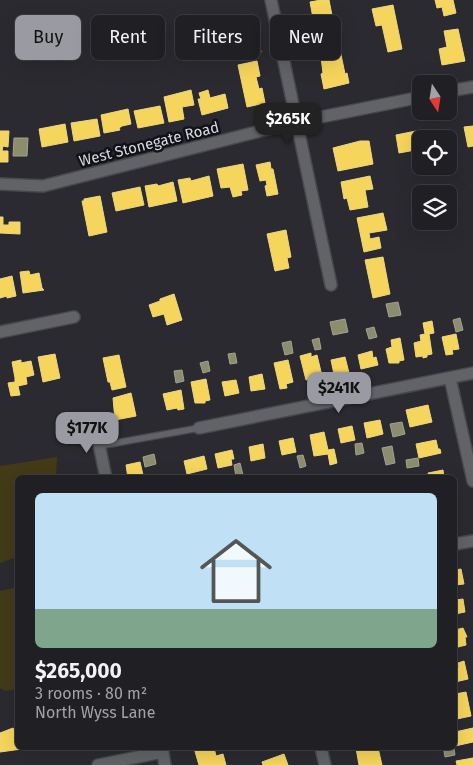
<!DOCTYPE html>
<meta charset="utf-8">
<style>
body{margin:0;font-family:"Fira Sans",sans-serif;background:#28282c;color:#f1f3f6;height:100vh;display:flex;flex-direction:column;font-size:19px;white-space:nowrap}
*{box-sizing:border-box;margin:0}
p{font-size:16px;color:#a2a3a6}
.icon{flex:none;width:28px;height:28px;fill:none;stroke:currentColor;stroke-width:2;stroke-linecap:round;stroke-linejoin:round}
.map{position:relative;flex:1;overflow:hidden}
.side{position:absolute;left:15px;top:475px;width:442px;height:275px;display:flex;flex-direction:column;background:#202024;border-radius:8px;box-shadow:0 5px 20px #0002,0 0 0 1px #3d3e41}
.side>*{flex:none}
.hud{position:absolute;left:15px;top:15px;width:444px;height:45px;display:flex;gap:10px}
.needle{width:32px;rotate:168deg}
.tools{position:absolute;left:412px;top:75px;display:grid;gap:10px}
.tools a{display:grid;place-items:center;width:45px;height:45px;border-radius:8px;background:#202024;box-shadow:0 5px 20px #0002,0 0 0 1px #3d3e41;font-size:25px}
.price{position:absolute;translate:-50% -42px;padding:0 11px;border-radius:10px;background:#9a9ba2;color:#111;font-size:16px;line-height:32px;filter:drop-shadow(0 1px 2px #0008)}
.price::after{content:'';position:absolute;left:50%;top:30px;width:15px;height:11px;margin-left:-8px;background:inherit;clip-path:polygon(0 0,100% 0,50% 100%)}
.price.active{background:#222;color:#fff}
ul{padding:0;list-style:none}
li{display:grid;align-content:center;gap:10px;height:265px;padding:0 20px}
li span{display:grid;place-items:center;height:155px;border-radius:8px;color:#555}
li>.icon{margin-inline-start:auto}
span .icon{width:90px;height:90px;fill:#fffc;stroke-width:1}
li b{font-size:21px}
.pill{padding:0 18px;border-radius:8px;background:#202024;box-shadow:0 5px 20px #0002,0 0 0 1px #3d3e41;font-size:18px;line-height:45px}
.pill.active{background:#9a9ba2;color:#111}
.map>svg:first-child{display:block}
</style>
<div class="map">
<svg width="473" height="765" viewBox="0 0 473 765">
<rect width="100%" height="100%" fill="#2a2a30"/>
<path fill="#433a17" d="M 57,457 L 56,477 L 18,478 L 17,557 L 0,563 L 0,466 Z
M 17,587 L 17,689 L 5,691 L 0,688 L 0,591 Z"/>
<path fill="#f6d55c" stroke="#edd683" d="M 321,0 L 329,0 L 337,41 L 318,44 L 315,17 L 313,18 L 310,2 Z
M 435,0 L 453,0 L 456,13 L 444,16 L 442,7 L 437,8 Z
M 393,5 L 402,49 L 388,52 L 382,25 L 376,26 L 372,9 Z
M 458,29 L 465,61 L 442,65 L 439,49 L 447,47 L 444,31 Z
M 253,37 L 254,42 L 258,41 L 261,52 L 233,58 L 230,42 Z
M 339,45 L 345,74 L 347,73 L 349,83 L 324,89 L 321,74 L 323,73 L 320,49 Z
M 257,61 L 260,76 L 256,77 L 259,89 L 262,88 L 265,103 L 247,107 L 238,65 Z
M 191,90 L 194,105 L 182,107 L 184,119 L 169,122 L 164,97 Z
M 208,90 L 210,98 L 225,94 L 228,108 L 202,115 L 198,99 L 201,99 L 199,93 Z
M 160,106 L 164,123 L 138,128 L 134,111 Z
M 128,109 L 131,124 L 122,126 L 119,128 L 120,130 L 104,133 L 101,115 Z
M 97,119 L 100,136 L 74,141 L 71,123 Z
M 65,124 L 68,142 L 42,147 L 39,129 Z
M 473,126 L 473,146 L 468,147 L 464,127 Z
M 0,131 L 9,131 L 8,147 L 3,146 L 2,151 L 8,151 L 8,162 L 0,162 Z
M 416,131 L 417,135 L 430,132 L 432,139 L 421,139 L 421,149 L 399,153 L 396,135 Z
M 360,141 L 369,141 L 373,164 L 338,171 L 333,148 Z
M 270,162 L 271,169 L 273,169 L 278,194 L 267,196 L 265,186 L 267,185 L 266,180 L 260,181 L 256,165 Z
M 243,164 L 248,190 L 241,191 L 242,195 L 233,197 L 230,187 L 221,188 L 217,169 Z
M 209,176 L 213,196 L 183,203 L 178,180 L 190,178 L 191,181 Z
M 370,176 L 373,189 L 365,190 L 368,207 L 350,210 L 347,198 L 344,199 L 341,182 Z
M 173,182 L 177,201 L 149,207 L 145,186 L 157,184 L 158,186 Z
M 140,187 L 144,205 L 116,211 L 112,193 Z
M 100,196 L 107,232 L 89,236 L 82,201 L 84,201 L 84,199 Z
M 383,213 L 387,230 L 369,233 L 370,239 L 379,237 L 381,248 L 364,252 L 357,218 Z
M 0,217 L 3,217 L 3,225 L 9,225 L 9,222 L 20,222 L 20,234 L 0,233 Z
M 286,230 L 291,257 L 287,258 L 289,268 L 275,271 L 267,234 Z
M 383,257 L 390,294 L 373,298 L 365,260 Z
M 29,271 L 30,275 L 39,273 L 42,288 L 44,290 L 23,293 L 20,272 Z
M 12,276 L 16,296 L 7,298 L 7,296 L 0,298 L 0,279 Z
M 174,294 L 182,320 L 167,325 L 164,314 L 153,317 L 149,305 L 160,301 L 160,299 Z
M 432,321 L 434,333 L 429,334 L 432,354 L 427,355 L 427,357 L 423,358 L 423,356 L 416,357 L 414,343 L 421,341 L 420,335 L 425,334 L 423,323 Z
M 456,334 L 459,349 L 452,350 L 453,354 L 446,355 L 442,337 Z
M 400,338 L 404,360 L 399,361 L 399,363 L 389,363 L 386,349 L 392,347 L 391,340 Z
M 372,351 L 373,358 L 376,357 L 378,365 L 361,369 L 358,355 Z
M 311,353 L 311,357 L 317,355 L 322,376 L 311,381 L 311,379 L 306,380 L 300,356 Z
M 55,354 L 60,378 L 43,382 L 38,357 Z
M 119,355 L 126,387 L 112,390 L 110,382 L 108,382 L 103,358 Z
M 345,357 L 349,373 L 345,374 L 344,372 L 334,374 L 331,360 Z
M 21,360 L 21,363 L 31,361 L 34,375 L 26,377 L 27,384 L 18,386 L 20,395 L 11,396 L 8,383 L 15,382 L 15,378 L 12,362 Z
M 288,360 L 293,382 L 286,384 L 287,388 L 280,389 L 274,363 Z
M 262,374 L 265,389 L 251,391 L 249,377 Z
M 206,379 L 210,400 L 205,401 L 205,403 L 195,403 L 191,382 Z
M 236,380 L 239,393 L 225,396 L 222,382 Z
M 181,390 L 184,409 L 178,410 L 177,408 L 167,410 L 163,394 Z
M 131,393 L 136,416 L 115,420 L 113,398 Z
M 428,405 L 432,422 L 410,427 L 406,410 Z
M 380,420 L 383,434 L 367,438 L 364,423 Z
M 352,426 L 355,440 L 341,443 L 338,429 Z
M 324,432 L 328,450 L 334,449 L 337,463 L 330,465 L 328,454 L 314,456 L 310,435 Z
M 293,438 L 296,452 L 282,455 L 279,441 Z
M 436,440 L 438,449 L 440,449 L 441,453 L 419,458 L 416,444 Z
M 263,444 L 265,458 L 251,461 L 249,447 Z
M 232,450 L 234,459 L 231,459 L 232,465 L 218,468 L 215,454 Z
M 204,456 L 207,469 L 187,474 L 184,461 Z
M 140,462 L 143,475 L 128,478 L 126,465 Z
M 443,470 L 444,478 L 429,478 L 428,473 Z
M 461,569 L 464,584 L 455,585 L 455,570 Z
M 463,599 L 465,612 L 455,614 L 455,600 Z
M 463,628 L 467,637 L 465,637 L 466,645 L 458,647 L 457,643 L 455,644 L 455,630 Z
M 464,661 L 468,679 L 455,682 L 455,668 L 459,667 L 458,663 Z
M 466,692 L 471,716 L 457,719 L 455,694 Z
M 13,728 L 14,730 L 18,729 L 18,748 L 29,748 L 0,752 L 0,733 Z
M 473,728 L 473,742 L 455,746 L 455,732 Z
M 194,748 L 214,748 L 216,756 L 223,754 L 226,765 L 199,765 Z
M 356,748 L 378,748 L 382,765 L 359,765 Z
M 284,754 L 288,765 L 263,765 L 262,762 Z
M 473,758 L 473,765 L 457,765 L 456,761 Z"/>
<path fill="#8c8c6e" stroke="#a2a390" d="M 14,138 L 28,138 L 27,156 L 13,156 Z
M 398,302 L 401,315 L 389,317 L 386,304 Z
M 460,318 L 463,330 L 456,332 L 453,320 Z
M 345,319 L 348,332 L 333,335 L 330,322 Z
M 374,327 L 377,337 L 369,339 L 366,329 Z
M 319,338 L 321,349 L 315,350 L 312,340 Z
M 291,341 L 293,353 L 285,355 L 282,343 Z
M 235,353 L 237,363 L 230,364 L 228,354 Z
M 208,361 L 210,371 L 203,373 L 200,363 Z
M 182,370 L 184,381 L 176,383 L 174,371 Z
M 402,422 L 405,434 L 393,437 L 390,424 Z
M 362,443 L 364,453 L 356,455 L 355,444 Z
M 392,446 L 395,463 L 386,465 L 382,448 Z
M 154,454 L 156,464 L 145,467 L 143,457 Z
M 303,455 L 306,466 L 300,468 L 297,456 Z
M 418,458 L 419,466 L 407,468 L 406,460 Z
M 240,463 L 243,475 L 236,477 L 234,465 Z
M 454,749 L 455,755 L 445,757 L 444,751 Z"/>
<g fill="none" stroke-linecap="round" stroke-linejoin="round">
<defs>
<path id="lane" d="M 99,446 L 199,428"/>
<path id="street" d="M 271,0 L 331,285
M 449,91 L 473,87
M 0,184 L 43,186 L 296,122 L 421,97
M 0,332 L 74,317
M 450,378 L 473,481
M 95,425 L 106,478
M 199,428 L 473,373
M 455,544 L 473,541
M 162,748 L 165,765
M 321,748 L 325,765
M 98,765 L 163,752"/>
</defs>
<use href="#lane" stroke="#47474c" stroke-width="8"/>
<use href="#street" stroke="#47474c" stroke-width="14"/>
<use href="#lane" stroke="#626367" stroke-width="5.5"/>
<use href="#street" stroke="#626367" stroke-width="11"/>
</g>
<g text-anchor="middle" stroke-width="5" stroke-linejoin="round" paint-order="stroke">
<g font-size="15" fill="#d7d8df" stroke="#111217">
<text transform="translate(149 144) rotate(-14)" y="5">West Stonegate Road</text>
</g>
</g>
</svg>
<div class="tools">
<a><svg class="needle" viewBox="-14 -14 28 28"><path d="M0-13l5 13h-10z" fill="#e53935"/><path d="M0 13l5-13h-10z" fill="#a2a3a6"/></svg></a>
<a><svg class="icon" aria-label="locate" viewBox="0 0 24 24"><circle cx="12" cy="12" r="6"/><path d="M12 2v4M12 18v4M2 12h4M18 12h4"/></svg></a>
<a><svg class="icon" aria-label="layers" viewBox="0 0 24 24"><path d="M12 4l9 5-9 5-9-5zM3 14l9 5 9-5"/></svg></a>
</div>
<b class="price active" style="left:288px;top:145px">$265K</b>
<b class="price" style="left:339px;top:414px">$241K</b>
<b class="price" style="left:87px;top:454px">$177K</b>
<div class="hud">
<a class="pill active">Buy</a>
<a class="pill">Rent</a>
<a class="pill">Filters</a>
<a class="pill">New</a>
</div>
<section class="side">
<ul>
<li><span style="background:linear-gradient(#bfe0f5 75%,#7fa58c 0)"><svg class="icon" aria-label="home" viewBox="0 0 24 24"><path d="M3 11l9-7 9 7M6 9v11h12V9"/></svg></span><div><b>$265,000</b><p>3 rooms · 80 m²</p><p>North Wyss Lane</p></div></li>
</ul>
</section>
</div>
